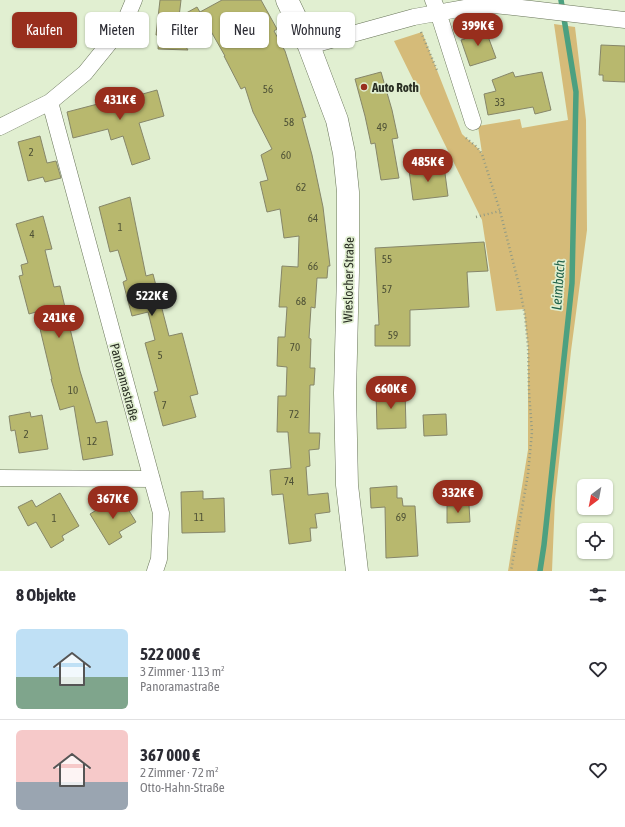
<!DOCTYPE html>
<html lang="de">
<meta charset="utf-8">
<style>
body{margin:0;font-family:"Asap Condensed",sans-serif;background:#f7f7f7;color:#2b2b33;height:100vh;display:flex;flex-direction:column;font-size:15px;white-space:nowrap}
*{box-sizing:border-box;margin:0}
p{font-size:13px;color:#7c7c81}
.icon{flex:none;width:22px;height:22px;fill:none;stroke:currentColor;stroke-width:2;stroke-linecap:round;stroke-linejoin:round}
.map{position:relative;height:571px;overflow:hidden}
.drawer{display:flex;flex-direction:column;background:#fff;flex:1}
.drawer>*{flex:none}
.hud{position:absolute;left:12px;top:12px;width:400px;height:36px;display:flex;gap:8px}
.needle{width:26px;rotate:212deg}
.controls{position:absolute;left:577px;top:479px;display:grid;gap:8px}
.controls a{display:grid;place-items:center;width:36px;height:36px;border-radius:6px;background:#fff;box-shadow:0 1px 3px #0004;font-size:20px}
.price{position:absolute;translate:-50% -34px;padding:0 9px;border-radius:14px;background:#982e1d;color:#fff;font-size:13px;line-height:26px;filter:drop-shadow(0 1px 2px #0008)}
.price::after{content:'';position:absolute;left:50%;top:24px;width:12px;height:9px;margin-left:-6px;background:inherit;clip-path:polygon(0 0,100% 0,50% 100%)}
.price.selected{background:#222;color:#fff}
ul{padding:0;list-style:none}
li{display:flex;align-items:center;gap:12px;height:100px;padding:0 16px}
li+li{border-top:1px solid #e1e1e2}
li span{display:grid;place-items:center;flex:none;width:112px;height:80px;border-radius:6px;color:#555}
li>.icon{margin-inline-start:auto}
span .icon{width:48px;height:48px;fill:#fffc;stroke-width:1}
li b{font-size:17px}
h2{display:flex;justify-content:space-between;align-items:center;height:48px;padding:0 16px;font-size:17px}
.tag{padding:0 14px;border-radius:6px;background:#fff;box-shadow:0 1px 3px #0004;font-size:14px;line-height:36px}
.tag.selected{background:#982e1d;color:#fff}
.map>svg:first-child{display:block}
</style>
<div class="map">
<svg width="625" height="571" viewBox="0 0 625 571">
<rect width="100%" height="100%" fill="#e1efd1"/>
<path fill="#d5bb79" d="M 554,24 L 575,27 L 586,120 L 587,230 L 571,351 L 555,499 L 552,571 L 508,571 L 528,450 L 528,347 L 524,309 L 496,311 L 482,220 L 394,41 L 422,32 L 462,134 C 469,141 476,145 482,153 L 478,126 L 520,119 L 522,128 L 568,120 Z"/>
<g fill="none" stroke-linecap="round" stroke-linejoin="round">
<path stroke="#4ca080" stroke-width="5.5" d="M 540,571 L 544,545 L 572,283 L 576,92 L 561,0"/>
</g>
<path fill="#b8b86e" stroke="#868669" d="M 160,0 L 181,0 L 179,17 L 197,7 L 205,21 L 178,35 L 188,50 L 158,49 L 159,35 L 156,35 Z
M 222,0 L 261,0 L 277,29 L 274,31 L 285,51 L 306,117 L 302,118 L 312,155 L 323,207 L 330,266 L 328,266 L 327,278 L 317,278 L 315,308 L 311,307 L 309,338 L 311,339 L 310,368 L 315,368 L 314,385 L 310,385 L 309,433 L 320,433 L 319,449 L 309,450 L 310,466 L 306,467 L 308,495 L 328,493 L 330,512 L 315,514 L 317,528 L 310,528 L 311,541 L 289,544 L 283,494 L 272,495 L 270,470 L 291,468 L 288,432 L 277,432 L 278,396 L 286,396 L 287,367 L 277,366 L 278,337 L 285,337 L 287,307 L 279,307 L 282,266 L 298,267 L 299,236 L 284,238 L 280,209 L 267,212 L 260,182 L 268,180 L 261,155 L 272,149 L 253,112 L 245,87 L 241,89 L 224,56 L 225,56 L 200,12 Z
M 481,27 L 483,33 L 486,31 L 496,58 L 470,66 L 461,40 L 465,39 L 463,33 Z
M 601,45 L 625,46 L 625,82 L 603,81 L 603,75 L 599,75 Z
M 381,72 L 392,110 L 398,138 L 392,139 L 399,178 L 381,180 L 375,143 L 371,144 L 365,116 L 355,79 Z
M 513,72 L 515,77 L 542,72 L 551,110 L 535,114 L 533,107 L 488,115 L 484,94 L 496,91 L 492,80 Z
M 157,90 L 164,116 L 139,123 L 150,159 L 132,165 L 123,136 L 111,140 L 108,129 L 73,138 L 67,112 L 113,100 L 114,102 Z
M 40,136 L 47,163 L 56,161 L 61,178 L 45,182 L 43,177 L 28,181 L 18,142 Z
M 444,166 L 448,196 L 413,200 L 409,170 Z
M 130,197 L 146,276 L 153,274 L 169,336 L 182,333 L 198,394 L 190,396 L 196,417 L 163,426 L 154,392 L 158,391 L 145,343 L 155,340 L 148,312 L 132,316 L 123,282 L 127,280 L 118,250 L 110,252 L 99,207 Z
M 43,216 L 52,249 L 45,250 L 54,287 L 60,286 L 80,371 L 96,423 L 107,421 L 113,455 L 83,460 L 74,406 L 60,410 L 51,379 L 52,379 L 36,312 L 29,314 L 19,276 L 23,275 L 21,265 L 28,263 L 16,224 Z
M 484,242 L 488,271 L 467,272 L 469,307 L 410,310 L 410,346 L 375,346 L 375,325 L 379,325 L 375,248 Z
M 405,390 L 406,428 L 377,429 L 376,392 Z
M 30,412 L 31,417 L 42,415 L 48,449 L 19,453 L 15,430 L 11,431 L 9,416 Z
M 446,414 L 447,435 L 424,436 L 423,415 Z
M 397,486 L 397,498 L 402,498 L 403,506 L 415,506 L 418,556 L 386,558 L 385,507 L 371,508 L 370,488 Z
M 203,491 L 203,499 L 224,498 L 225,532 L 182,533 L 181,492 Z
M 60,493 L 79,526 L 62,536 L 64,540 L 51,548 L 36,522 L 28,526 L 18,507 L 32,500 L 36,507 Z
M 120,496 L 136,522 L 119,532 L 122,537 L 109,545 L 90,514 Z
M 469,505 L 470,522 L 447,523 L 447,506 Z"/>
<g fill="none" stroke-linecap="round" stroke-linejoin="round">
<defs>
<path id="street" d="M 433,0 L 438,12 L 473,122
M 309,46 L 414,17 L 470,7 L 494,5 L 531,9 L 625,20
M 50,102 L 161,513 L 159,559 L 155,571
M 0,127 L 50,102 L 85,73 L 123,26 L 134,0
M 0,478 L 152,479"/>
<path id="secondary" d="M 287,0 L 309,46 L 337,120 L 344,153 L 348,192 L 348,272 L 345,393 L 347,485 L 357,571"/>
</defs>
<use href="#street" stroke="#69755a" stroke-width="17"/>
<use href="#secondary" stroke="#69755a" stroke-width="23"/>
<path stroke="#909a84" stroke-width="2.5" stroke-dasharray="1 3" stroke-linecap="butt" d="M 421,32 L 437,70
M 466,138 L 477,147 L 482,154 L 500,211 L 520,289 L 525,316 L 528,347 L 529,392 L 532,432 L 528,474 L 511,571
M 476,217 L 500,211"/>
<use href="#street" stroke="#fff" stroke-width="16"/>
<use href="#secondary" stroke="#fff" stroke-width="22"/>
</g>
<circle fill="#982e1d" stroke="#e1efd1" stroke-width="1.5" cx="364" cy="87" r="4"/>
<g text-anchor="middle" stroke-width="3.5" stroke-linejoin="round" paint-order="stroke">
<g font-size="11" fill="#4e5136">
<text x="268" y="93">56</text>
<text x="500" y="106">33</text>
<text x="289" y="126">58</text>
<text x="382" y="131">49</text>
<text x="31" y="156">2</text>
<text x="286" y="159">60</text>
<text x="301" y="191">62</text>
<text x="313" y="222">64</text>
<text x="120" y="231">1</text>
<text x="32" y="238">4</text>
<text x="387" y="263">55</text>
<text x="313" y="270">66</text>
<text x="387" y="293">57</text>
<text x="301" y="305">68</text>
<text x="393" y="339">59</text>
<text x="295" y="351">70</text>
<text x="160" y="359">5</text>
<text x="73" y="394">10</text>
<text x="164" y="409">7</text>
<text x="294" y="418">72</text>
<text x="26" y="438">2</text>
<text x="92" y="445">12</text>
<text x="289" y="485">74</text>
<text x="199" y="521">11</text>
<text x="401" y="521">69</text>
<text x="54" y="522">1</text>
</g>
<g font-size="13" font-weight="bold" fill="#2a2f24" stroke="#e1efd1" text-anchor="start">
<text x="372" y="92">Auto Roth</text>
</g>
<g font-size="13" fill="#2a2f24" stroke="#e1efd1">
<text transform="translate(348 280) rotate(-89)" y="5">Wieslocher Straße</text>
<text transform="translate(125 382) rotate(75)" y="5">Panoramastraße</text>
</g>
<g font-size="14" font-style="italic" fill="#1f6048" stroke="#e1efd1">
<text transform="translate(558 285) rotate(-86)" y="5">Leimbach</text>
</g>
</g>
</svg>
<div class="controls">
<a><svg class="needle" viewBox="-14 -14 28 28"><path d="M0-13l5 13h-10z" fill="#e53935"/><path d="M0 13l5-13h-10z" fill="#7c7c81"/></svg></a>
<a><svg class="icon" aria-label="locate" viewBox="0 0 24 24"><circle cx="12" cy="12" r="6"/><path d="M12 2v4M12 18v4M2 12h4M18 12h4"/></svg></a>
</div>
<b class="price" style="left:478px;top:47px">399K €</b>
<b class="price" style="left:120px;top:121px">431K €</b>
<b class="price" style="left:428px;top:183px">485K €</b>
<b class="price selected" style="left:152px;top:317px">522K €</b>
<b class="price" style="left:59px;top:339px">241K €</b>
<b class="price" style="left:391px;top:410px">660K €</b>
<b class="price" style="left:458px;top:514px">332K €</b>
<b class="price" style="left:113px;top:520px">367K €</b>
<div class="hud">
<a class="tag selected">Kaufen</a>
<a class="tag">Mieten</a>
<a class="tag">Filter</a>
<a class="tag">Neu</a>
<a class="tag">Wohnung</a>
</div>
</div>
<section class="drawer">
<h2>8 Objekte<svg class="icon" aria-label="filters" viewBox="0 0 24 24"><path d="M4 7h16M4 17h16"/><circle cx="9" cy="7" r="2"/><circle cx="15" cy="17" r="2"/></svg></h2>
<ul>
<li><span style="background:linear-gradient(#bfe0f5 60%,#7fa58c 0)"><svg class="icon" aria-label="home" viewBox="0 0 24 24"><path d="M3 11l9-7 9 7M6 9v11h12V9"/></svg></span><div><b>522 000 €</b><p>3 Zimmer · 113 m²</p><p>Panoramastraße</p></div><svg class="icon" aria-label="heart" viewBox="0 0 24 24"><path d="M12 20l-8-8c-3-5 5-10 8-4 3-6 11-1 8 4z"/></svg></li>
<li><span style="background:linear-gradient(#f6c9c9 65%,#9aa5b1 0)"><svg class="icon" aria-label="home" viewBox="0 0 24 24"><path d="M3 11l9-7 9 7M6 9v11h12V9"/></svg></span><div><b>367 000 €</b><p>2 Zimmer · 72 m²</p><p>Otto-Hahn-Straße</p></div><svg class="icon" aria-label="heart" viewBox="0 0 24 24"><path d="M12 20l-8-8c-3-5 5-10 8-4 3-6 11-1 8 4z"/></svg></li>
</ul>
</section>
